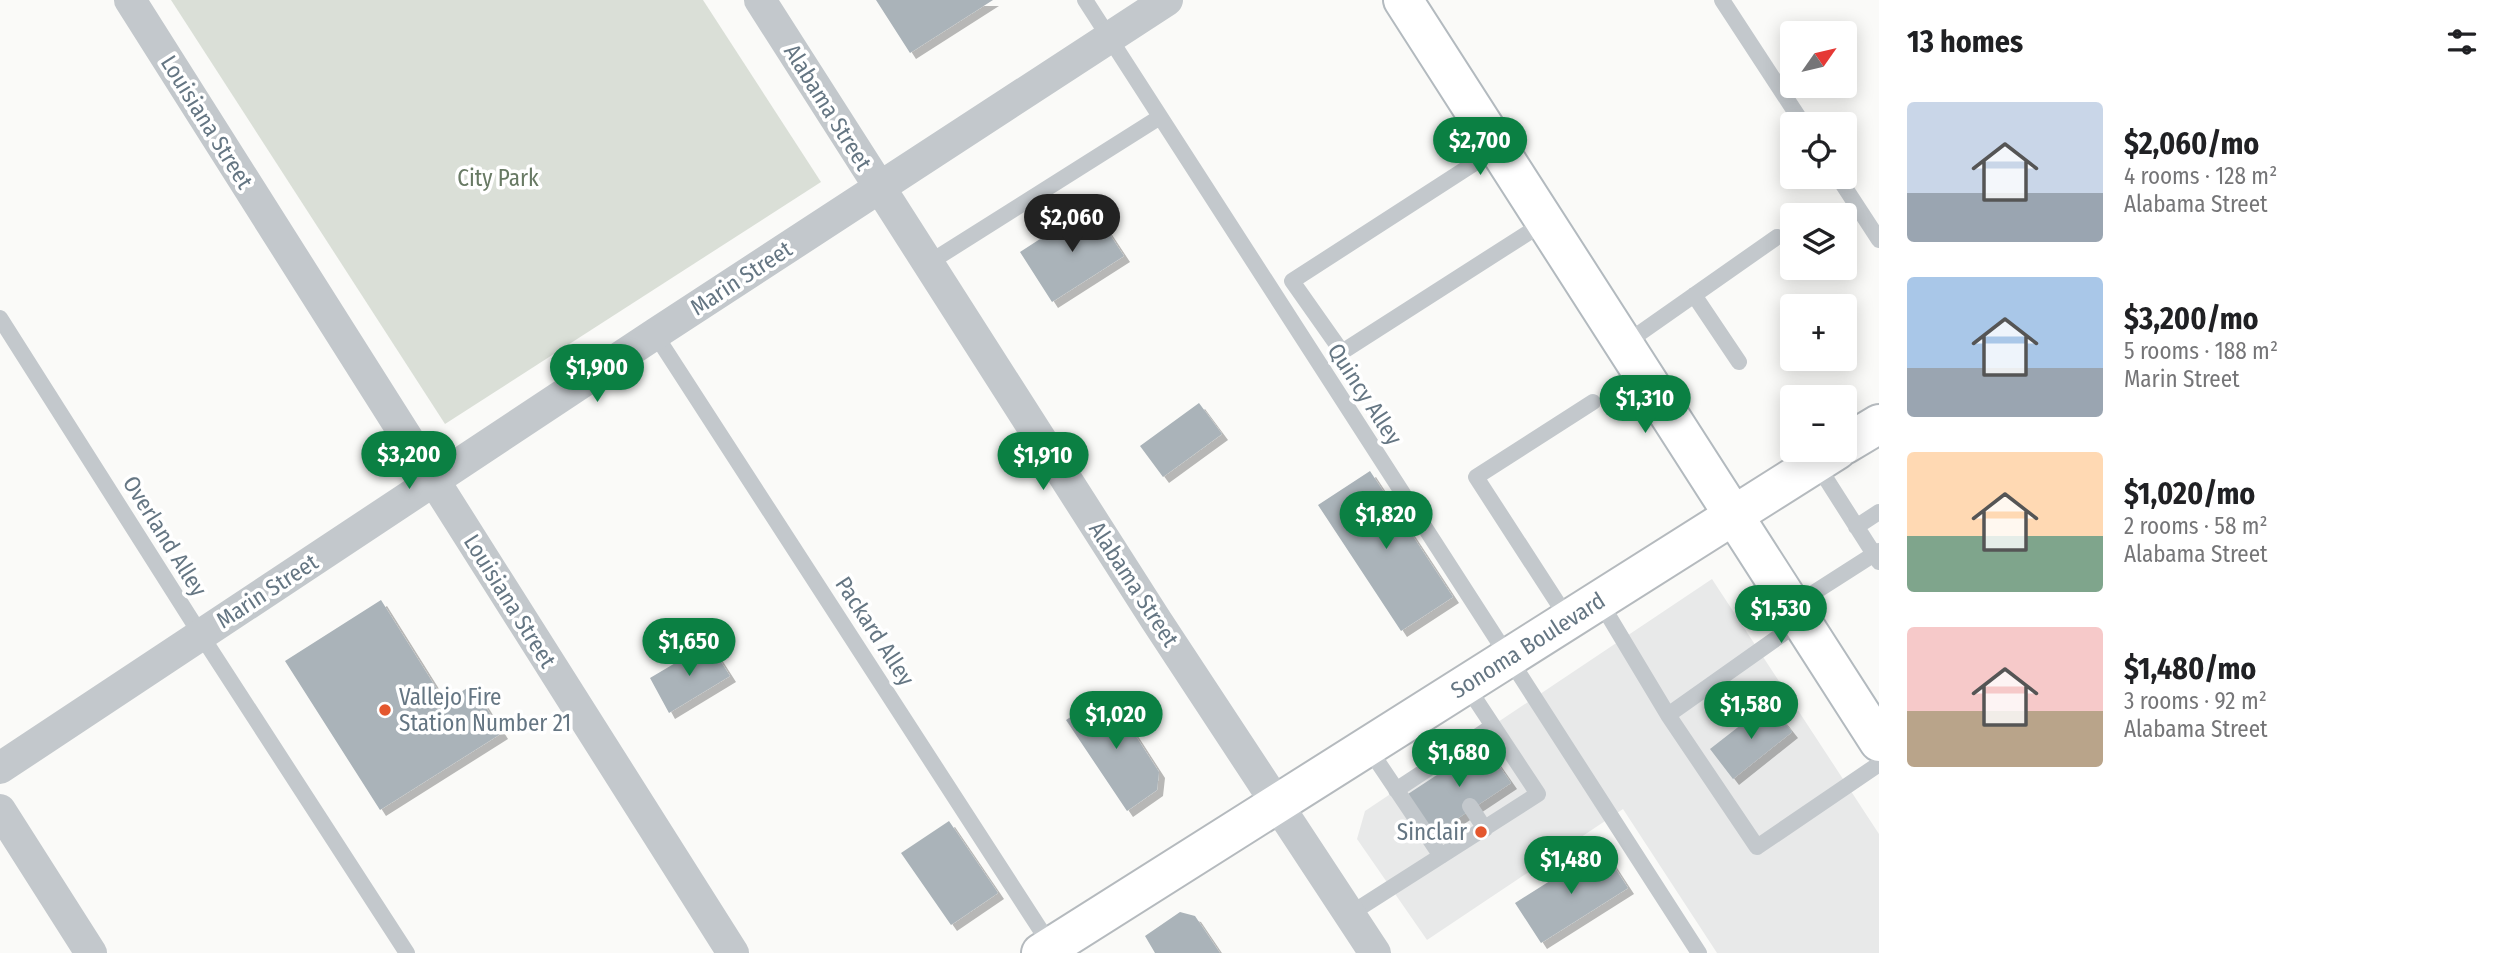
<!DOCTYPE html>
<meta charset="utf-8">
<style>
body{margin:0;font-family:"Fira Sans Condensed",sans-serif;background:#f2f2f2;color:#202124;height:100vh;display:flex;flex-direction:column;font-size:26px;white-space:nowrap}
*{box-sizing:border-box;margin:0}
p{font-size:23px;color:#757577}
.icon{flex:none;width:38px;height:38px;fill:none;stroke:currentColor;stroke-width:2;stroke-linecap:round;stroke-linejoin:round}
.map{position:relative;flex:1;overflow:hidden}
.sheet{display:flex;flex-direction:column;background:#fff;width:630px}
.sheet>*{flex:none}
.needle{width:46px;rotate:56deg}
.fabs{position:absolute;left:1780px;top:21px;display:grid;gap:14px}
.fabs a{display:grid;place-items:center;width:77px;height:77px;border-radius:7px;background:#fff;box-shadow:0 4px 18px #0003;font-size:35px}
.price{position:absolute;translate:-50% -60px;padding:0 16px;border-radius:24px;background:#0b8043;color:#fff;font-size:23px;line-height:46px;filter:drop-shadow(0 2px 4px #0008)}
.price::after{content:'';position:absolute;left:50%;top:42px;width:21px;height:16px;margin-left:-10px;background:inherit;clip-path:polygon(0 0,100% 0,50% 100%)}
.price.on{background:#222;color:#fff}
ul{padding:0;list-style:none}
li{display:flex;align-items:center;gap:21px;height:175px;padding:0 28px}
li span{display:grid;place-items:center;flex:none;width:196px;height:140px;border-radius:7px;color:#555}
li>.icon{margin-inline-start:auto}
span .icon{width:84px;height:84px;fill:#fffc;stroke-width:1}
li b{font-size:30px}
h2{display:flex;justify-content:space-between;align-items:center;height:84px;padding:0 28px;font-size:30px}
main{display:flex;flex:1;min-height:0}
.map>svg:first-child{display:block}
</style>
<main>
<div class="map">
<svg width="1879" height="953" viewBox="0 0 1879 953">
<defs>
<filter id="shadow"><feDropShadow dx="6" dy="6" stdDeviation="0" flood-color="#0004"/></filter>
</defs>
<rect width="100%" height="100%" fill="#fafaf8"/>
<path fill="#e8e9e9" d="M 1712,579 L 1879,834 L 1879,953 L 1717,953 L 1623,809 L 1427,940 L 1357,839 L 1365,811 Z"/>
<path fill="#dadfd7" d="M 171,0 L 703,0 L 821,182 L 445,424 Z"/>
<path fill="#aab3b9" filter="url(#shadow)" d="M 876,0 L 993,0 L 910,53 Z
M 1091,206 L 1124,256 L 1052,302 L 1020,252 Z
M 1199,403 L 1222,434 L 1163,477 L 1140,446 Z
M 1370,471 L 1453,597 L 1401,631 L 1318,505 Z
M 381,600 L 445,702 L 472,685 L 502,733 L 380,810 L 285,661 Z
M 709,643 L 730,676 L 669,713 L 650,678 Z
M 1108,693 L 1159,772 L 1157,790 L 1127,811 L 1066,720 Z
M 1769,703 L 1792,732 L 1733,779 L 1710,749 Z
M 1484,744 L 1511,783 L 1434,834 L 1408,794 Z
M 949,821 L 998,893 L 951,925 L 901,853 Z
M 1602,848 L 1628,888 L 1541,943 L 1515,903 Z
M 1180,912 L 1195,916 L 1220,953 L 1155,953 L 1145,936 Z"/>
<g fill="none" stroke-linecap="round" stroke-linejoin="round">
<defs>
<path id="secondary" d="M 1403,0 L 1879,742"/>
<g id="primary">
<path d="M 1844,445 L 1879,424"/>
<path id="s1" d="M 1041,953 L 1837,450"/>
</g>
</defs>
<use href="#secondary" stroke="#b3babf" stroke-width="42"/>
<use href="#primary" stroke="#b5babe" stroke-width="42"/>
<path stroke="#c3c8cc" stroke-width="16" d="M 1085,0 L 1699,953
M 1722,0 L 1803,124
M 1498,148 L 1292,281 L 1342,352 L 1545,222
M 1838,177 L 1879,240
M 927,264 L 1160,117
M 1694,295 L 1739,362
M 0,318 L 201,635 L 407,953
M 655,334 L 1051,946
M 1623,345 L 1777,237
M 1816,463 L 1879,562
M 1856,527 L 1879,512
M 1599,600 L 1668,715 L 1801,621
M 1793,606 L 1879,551
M 1568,619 L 1476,477 L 1593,402
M 1668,715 L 1757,847 L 1879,764
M 1367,746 L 1441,856
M 1396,790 L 1493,726
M 1470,806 L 1485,829
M 1350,914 L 1538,794 L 1466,685"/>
<path stroke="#c3c8cc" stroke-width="32" d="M 130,0 L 733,953
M 760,0 L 1156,620 L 1375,953
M 0,768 L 655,334 L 1167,0
M 0,810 L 91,953"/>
<use href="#secondary" stroke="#fff" stroke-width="38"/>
<use href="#primary" stroke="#fff" stroke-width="38"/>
</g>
<g fill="#e4572e" stroke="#fff" stroke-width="2.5">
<circle cx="385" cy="710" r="7"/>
<circle cx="1481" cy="832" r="7"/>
</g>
<g text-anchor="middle" stroke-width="7" stroke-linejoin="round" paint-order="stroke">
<g font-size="23" fill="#657683" stroke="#fff">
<text transform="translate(828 107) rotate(58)" y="8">Alabama Street</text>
<text transform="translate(207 122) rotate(58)" y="8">Louisiana Street</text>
<text transform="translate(741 278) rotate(-33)" y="8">Marin Street</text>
<text transform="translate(1365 394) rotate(57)" y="8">Quincy Alley</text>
<text transform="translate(165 536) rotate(58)" y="8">Overland Alley</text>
<text transform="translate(1134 584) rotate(57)" y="8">Alabama Street</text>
<text transform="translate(267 591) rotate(-33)" y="8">Marin Street</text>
<text transform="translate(510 601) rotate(58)" y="8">Louisiana Street</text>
<text transform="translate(875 631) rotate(57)" y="8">Packard Alley</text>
<text dy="8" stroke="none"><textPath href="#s1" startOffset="576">Sonoma Boulevard</textPath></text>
</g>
<g font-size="23" fill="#687a64" stroke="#fff">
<text x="498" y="186">City Park</text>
</g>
<g font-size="23" fill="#657683" stroke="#fff" text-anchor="start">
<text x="399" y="705">Vallejo Fire<tspan x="399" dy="26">Station Number 21</tspan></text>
<text x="1467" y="840" text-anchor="end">Sinclair</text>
</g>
</g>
</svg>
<div class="fabs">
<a><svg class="needle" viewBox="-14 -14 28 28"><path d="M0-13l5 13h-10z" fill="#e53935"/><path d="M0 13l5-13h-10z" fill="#757577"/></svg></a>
<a><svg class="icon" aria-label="locate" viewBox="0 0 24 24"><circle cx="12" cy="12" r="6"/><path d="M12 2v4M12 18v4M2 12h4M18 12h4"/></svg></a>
<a><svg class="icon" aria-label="layers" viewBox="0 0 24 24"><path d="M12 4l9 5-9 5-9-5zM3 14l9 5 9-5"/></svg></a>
<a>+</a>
<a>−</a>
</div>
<b class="price" style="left:1480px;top:177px">$2,700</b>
<b class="price on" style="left:1072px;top:254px">$2,060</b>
<b class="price" style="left:597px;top:404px">$1,900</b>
<b class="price" style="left:1645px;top:435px">$1,310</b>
<b class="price" style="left:409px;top:491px">$3,200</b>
<b class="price" style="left:1043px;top:492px">$1,910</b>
<b class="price" style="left:1386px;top:551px">$1,820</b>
<b class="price" style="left:1781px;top:645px">$1,530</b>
<b class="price" style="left:689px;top:678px">$1,650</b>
<b class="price" style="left:1751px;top:741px">$1,580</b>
<b class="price" style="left:1116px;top:751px">$1,020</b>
<b class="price" style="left:1459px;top:789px">$1,680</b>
<b class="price" style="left:1571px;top:896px">$1,480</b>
</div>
<section class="sheet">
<h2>13 homes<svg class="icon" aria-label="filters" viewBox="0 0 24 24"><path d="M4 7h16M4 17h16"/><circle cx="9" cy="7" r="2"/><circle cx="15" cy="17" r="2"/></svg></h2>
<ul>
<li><span style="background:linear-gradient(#c9d6e8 65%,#9aa5b1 0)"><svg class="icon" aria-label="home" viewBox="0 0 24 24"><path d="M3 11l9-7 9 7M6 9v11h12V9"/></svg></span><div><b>$2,060/mo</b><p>4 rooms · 128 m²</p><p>Alabama Street</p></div></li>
<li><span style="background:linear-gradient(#a9c7e8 65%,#9aa5b1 0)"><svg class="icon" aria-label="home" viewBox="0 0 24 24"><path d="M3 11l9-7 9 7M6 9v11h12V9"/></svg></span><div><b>$3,200/mo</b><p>5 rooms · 188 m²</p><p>Marin Street</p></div></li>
<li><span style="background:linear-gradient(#ffd9b3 60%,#7fa58c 0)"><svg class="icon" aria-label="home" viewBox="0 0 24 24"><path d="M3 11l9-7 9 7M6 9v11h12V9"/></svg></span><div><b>$1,020/mo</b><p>2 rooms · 58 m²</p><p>Alabama Street</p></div></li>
<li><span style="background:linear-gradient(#f6c9c9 60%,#b9a48a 0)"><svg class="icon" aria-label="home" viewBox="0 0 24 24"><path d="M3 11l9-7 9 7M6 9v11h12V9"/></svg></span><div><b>$1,480/mo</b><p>3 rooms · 92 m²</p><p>Alabama Street</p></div></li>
</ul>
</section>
</main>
